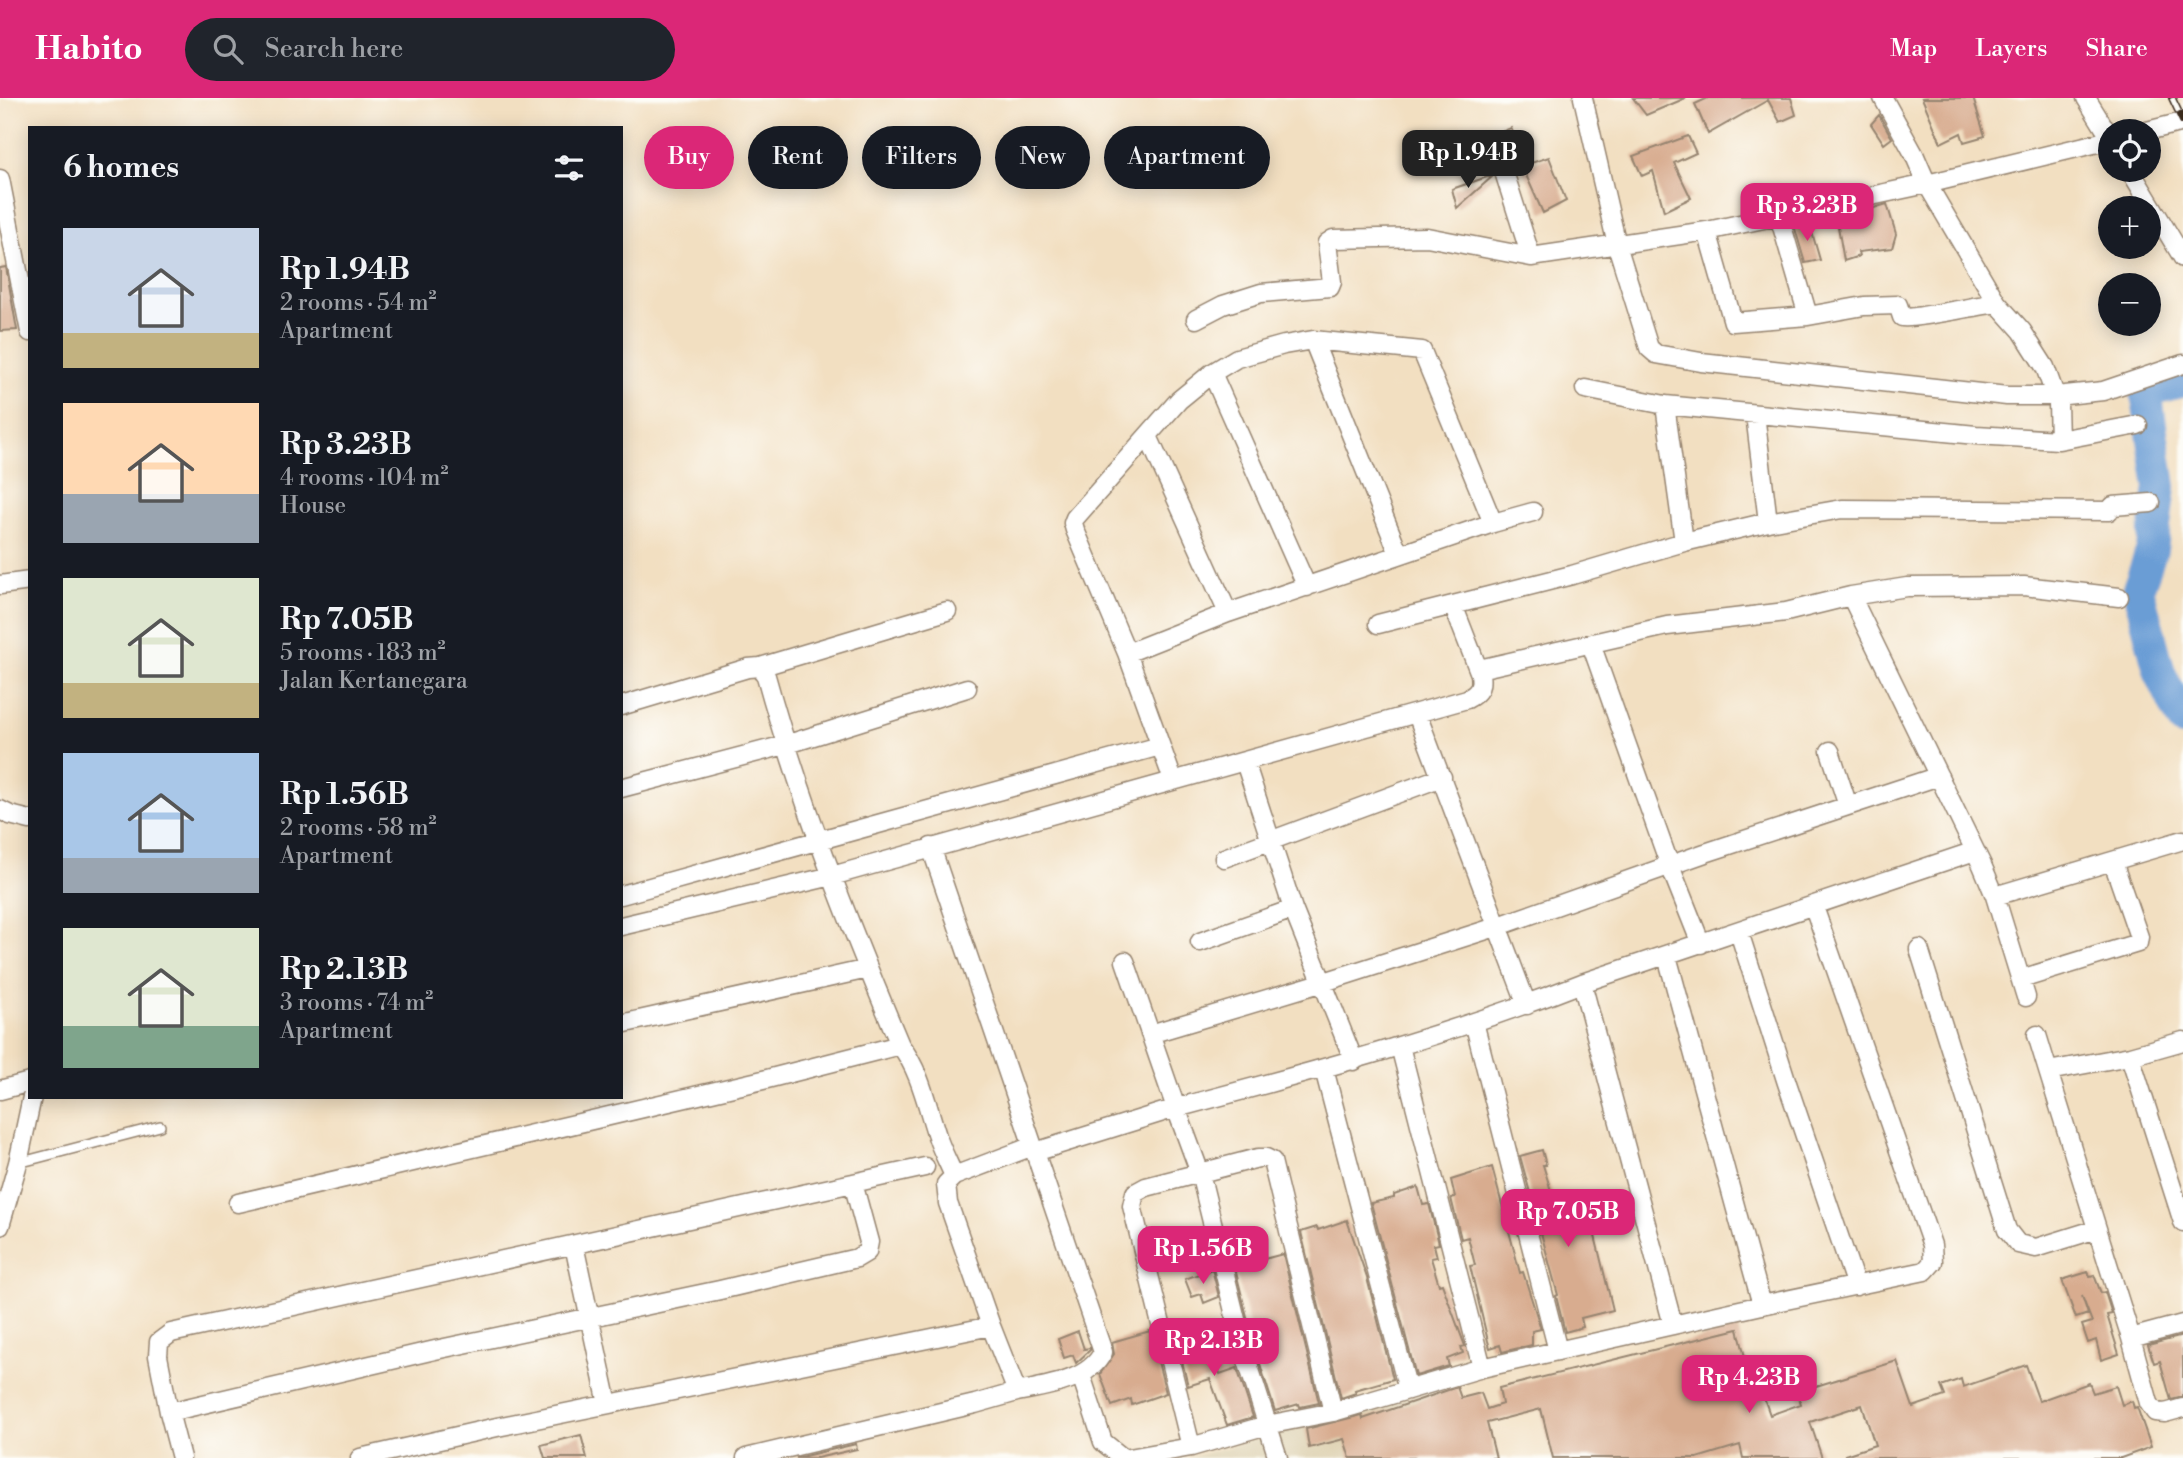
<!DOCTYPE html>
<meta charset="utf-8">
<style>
body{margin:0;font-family:"Libre Bodoni",serif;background:#20242c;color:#f1f3f6;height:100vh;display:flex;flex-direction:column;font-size:26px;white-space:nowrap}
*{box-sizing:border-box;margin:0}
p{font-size:23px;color:#9ea1a6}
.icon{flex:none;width:38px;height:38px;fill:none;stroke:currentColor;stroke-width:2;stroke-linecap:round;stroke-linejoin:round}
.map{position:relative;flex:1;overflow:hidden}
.side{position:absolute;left:28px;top:28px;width:595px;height:973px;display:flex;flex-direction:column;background:#171b24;border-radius:0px;box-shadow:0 4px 18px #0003}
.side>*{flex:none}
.top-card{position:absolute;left:644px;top:28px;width:665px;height:63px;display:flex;gap:14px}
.tools{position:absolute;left:2098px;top:21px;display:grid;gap:14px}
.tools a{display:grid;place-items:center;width:63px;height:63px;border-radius:50%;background:#171b24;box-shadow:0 4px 18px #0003;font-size:35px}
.price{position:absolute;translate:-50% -60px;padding:0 16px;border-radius:14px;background:#db2777;color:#fff;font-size:23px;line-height:46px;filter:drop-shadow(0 2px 4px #0008)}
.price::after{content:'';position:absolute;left:50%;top:42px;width:21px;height:16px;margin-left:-10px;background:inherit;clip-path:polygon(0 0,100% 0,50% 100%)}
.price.on{background:#222;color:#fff}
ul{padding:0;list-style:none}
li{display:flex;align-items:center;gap:21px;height:175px;padding:0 35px}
li span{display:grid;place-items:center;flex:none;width:196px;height:140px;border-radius:0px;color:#555}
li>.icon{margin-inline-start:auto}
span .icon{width:84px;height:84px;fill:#fffc;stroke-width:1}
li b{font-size:30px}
h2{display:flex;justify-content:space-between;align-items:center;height:84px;padding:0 35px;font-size:30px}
.chip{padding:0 24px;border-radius:32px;background:#171b24;box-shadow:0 4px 18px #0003;font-size:24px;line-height:63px}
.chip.on{background:#db2777;color:#fff}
header{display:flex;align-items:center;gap:42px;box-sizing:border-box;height:98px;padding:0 35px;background:#db2777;color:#fff}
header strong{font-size:33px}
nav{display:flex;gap:38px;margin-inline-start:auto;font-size:24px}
.search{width:490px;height:63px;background:#20242c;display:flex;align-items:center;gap:18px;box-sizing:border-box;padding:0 24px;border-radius:38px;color:#9ea1a6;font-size:26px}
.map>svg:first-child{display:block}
</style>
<header>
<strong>Habito</strong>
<div class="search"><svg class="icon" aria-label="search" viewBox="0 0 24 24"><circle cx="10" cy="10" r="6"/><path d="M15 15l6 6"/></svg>Search here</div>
<nav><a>Map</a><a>Layers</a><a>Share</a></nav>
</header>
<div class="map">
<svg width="2183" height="1360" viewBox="0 0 2183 1360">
<rect width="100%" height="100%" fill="#fdfcf7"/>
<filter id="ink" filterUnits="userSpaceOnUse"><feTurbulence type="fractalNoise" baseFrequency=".0143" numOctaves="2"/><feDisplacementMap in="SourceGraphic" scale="14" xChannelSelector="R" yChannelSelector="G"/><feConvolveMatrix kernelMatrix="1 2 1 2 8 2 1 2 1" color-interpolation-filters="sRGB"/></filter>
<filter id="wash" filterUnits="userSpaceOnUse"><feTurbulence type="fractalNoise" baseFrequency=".00686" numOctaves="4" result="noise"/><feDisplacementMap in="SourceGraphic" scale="28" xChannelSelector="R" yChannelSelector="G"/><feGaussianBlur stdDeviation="1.57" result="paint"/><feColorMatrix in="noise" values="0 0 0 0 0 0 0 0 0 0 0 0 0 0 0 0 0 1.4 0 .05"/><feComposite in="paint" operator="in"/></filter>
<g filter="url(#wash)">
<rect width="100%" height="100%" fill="#f2dfc1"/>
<path fill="#dfd3b4" d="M 1437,1292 L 1459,1360 L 1188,1360 Z"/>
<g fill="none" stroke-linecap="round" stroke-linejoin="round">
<path stroke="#6a9dd5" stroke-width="32" d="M 2183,283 L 2146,293 L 2160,389 L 2152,451 L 2138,491 L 2160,575 L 2183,623"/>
</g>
<g id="blocks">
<path fill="#d8ac8f" d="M 1633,0 L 1686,0 L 1646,17 Z
M 1708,0 L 1791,0 L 1796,17 L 1780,24 L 1768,2 L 1708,36 L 1695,6 Z
M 1922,0 L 1973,0 L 1985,38 L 1964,44 L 1961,35 L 1941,45 Z
M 1879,17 L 1892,40 L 1884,46 L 1871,26 Z
M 1511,30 L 1515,39 L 1495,47 L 1460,69 L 1456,52 Z
M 1688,38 L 1696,55 L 1674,65 L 1691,100 L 1664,113 L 1653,73 L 1642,78 L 1633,58 Z
M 1549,59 L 1566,103 L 1543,115 L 1522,68 Z
M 1493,77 L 1493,78 L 1457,110 L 1452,91 Z
M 1887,106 L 1896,136 L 1892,150 L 1858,154 L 1859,158 L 1844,163 L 1836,117 L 1850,114 L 1851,117 Z
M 1809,124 L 1820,162 L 1805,165 L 1794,127 Z
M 6,169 L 17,232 L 0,233 L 0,170 Z
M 1542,1052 L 1546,1067 L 1543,1067 L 1557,1112 L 1587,1105 L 1613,1212 L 1581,1220 L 1583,1229 L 1565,1234 L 1556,1198 L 1558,1197 L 1520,1058 Z
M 1492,1069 L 1520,1175 L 1523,1174 L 1541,1231 L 1532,1233 L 1532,1247 L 1502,1254 L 1500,1247 L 1490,1250 L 1488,1243 L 1470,1168 L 1475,1167 L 1468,1139 L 1461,1141 L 1451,1100 L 1455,1099 L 1451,1082 Z
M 1418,1089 L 1423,1107 L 1429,1106 L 1439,1146 L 1434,1147 L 1437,1159 L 1431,1160 L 1439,1187 L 1442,1186 L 1465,1248 L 1461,1249 L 1463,1255 L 1447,1261 L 1449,1268 L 1416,1278 L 1371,1105 L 1394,1100 L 1394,1097 Z
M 1347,1122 L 1367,1180 L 1393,1281 L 1355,1292 L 1356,1295 L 1341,1300 L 1301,1134 L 1317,1129 L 1318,1132 Z
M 1248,1148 L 1253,1164 L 1283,1156 L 1319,1305 L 1300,1309 L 1299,1306 L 1275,1313 L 1254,1247 L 1231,1154 Z
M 1212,1171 L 1219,1199 L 1204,1205 L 1201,1196 L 1192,1199 L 1185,1181 Z
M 2088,1174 L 2090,1178 L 2094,1177 L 2101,1195 L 2105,1194 L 2112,1216 L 2107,1217 L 2119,1256 L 2101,1262 L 2096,1242 L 2088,1245 L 2082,1227 L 2092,1224 L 2082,1198 L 2088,1216 L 2076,1220 L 2062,1182 Z
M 1198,1231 L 1207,1263 L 1214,1260 L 1220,1276 L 1237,1270 L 1253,1319 L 1227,1327 L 1210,1281 L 1188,1288 L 1176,1238 Z
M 1738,1231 L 1753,1291 L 1760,1289 L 1770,1317 L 1801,1306 L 1797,1294 L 1897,1263 L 1913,1309 L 1945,1298 L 1941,1288 L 1961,1281 L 1963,1289 L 2026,1267 L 2039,1303 L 2089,1285 L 2093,1295 L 2116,1288 L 2122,1307 L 2132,1303 L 2134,1310 L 2137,1309 L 2151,1349 L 2121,1360 L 1846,1360 L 1845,1357 L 1875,1347 L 1862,1307 L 1810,1324 L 1822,1360 L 1743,1360 L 1740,1347 L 1697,1360 L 1553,1360 L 1541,1311 L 1487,1325 L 1496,1360 L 1350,1360 L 1344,1341 L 1309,1350 L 1306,1331 L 1362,1317 L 1363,1321 L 1457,1289 L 1461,1300 L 1481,1295 L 1487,1311 L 1502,1306 L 1499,1290 Z
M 1078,1233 L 1084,1251 L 1090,1250 L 1090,1252 L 1076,1265 L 1073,1257 L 1064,1260 L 1058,1241 Z
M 1150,1233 L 1166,1295 L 1132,1307 L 1131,1301 L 1112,1308 L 1100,1276 L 1114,1256 L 1112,1244 Z
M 2183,1238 L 2183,1299 L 2171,1302 L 2160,1263 L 2154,1265 L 2148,1247 Z
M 581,1337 L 587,1360 L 545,1360 L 541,1347 Z
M 856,1346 L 857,1351 L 817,1360 L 796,1360 Z"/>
</g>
</g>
<g filter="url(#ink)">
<use href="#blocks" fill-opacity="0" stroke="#968470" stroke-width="2"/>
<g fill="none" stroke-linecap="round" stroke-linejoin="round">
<defs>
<path id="service" d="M 18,1065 L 160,1028"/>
<path id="minor" d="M 1583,0 L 1617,147 L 1649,250 L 1656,256 L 1701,264 L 2007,298 L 2056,298 L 2103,293 L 2183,266
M 1883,0 L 1914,56 L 1927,86 L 1997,205 L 2022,233 L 2045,269 L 2058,305 L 2059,342
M 2086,0 L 2110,39
M 2147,33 L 2183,24
M 1499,58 L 1531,159
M 2130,72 L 2183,160
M 0,81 L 30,234
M 1779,118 L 1808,218 L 1864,208 L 1898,207 L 1902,219 C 1910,222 1981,207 1997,205
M 1707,133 L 1733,224 L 1808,218
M 1196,221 L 1223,207 L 1261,195 L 1330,189 L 1332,184 L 1327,145 L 1333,141 L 1427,139 L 1531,159 L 1707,133 L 1927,86 L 2110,42
M 1313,242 L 1422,253 L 1493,425 L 1228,515 L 1127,555 L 1075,432 L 1073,425 L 1075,420 L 1179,302 L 1212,275 L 1237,260 L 1284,247 Z
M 1313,242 L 1399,456
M 1212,275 L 1307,489
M 1585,291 L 1665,307 L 1976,337 L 2059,342 L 2138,327
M 1665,307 L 1684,444
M 1755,316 L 1768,424
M 1148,338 L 1228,515
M 1493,425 L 1533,414
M 0,487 L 30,483
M 1851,498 L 1982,767 L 1995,798 L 2026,899
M 1378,526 L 1453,507
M 1591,546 L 1670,768 L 1701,846
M 1127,555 L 1173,682
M 760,569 L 947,513
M 1479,571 L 1667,528 L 1786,514 L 1851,498 L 1907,489 L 2024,488 L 2119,499
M 621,608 L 748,570 L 760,569 L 766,578 C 801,705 849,826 900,947 C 920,972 927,1008 937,1038 C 941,1051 948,1064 954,1078
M 1417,616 L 1527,907
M 1830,653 L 1848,708
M 1245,664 L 1293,811 L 1354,963
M 621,690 L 785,647 L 967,590
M 0,712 L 10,717 L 30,722
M 931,749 L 1103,1254 C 1089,1283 1047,1288 1017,1294 L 991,1228 L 948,1105 L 946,1086 L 954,1078 L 1033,1048
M 1224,760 L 1442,679
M 621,797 L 1160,648
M 1995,798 L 2183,742
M 621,828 L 832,778 L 1467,601 C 1479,595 1482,589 1480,576 L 1453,507 L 1572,477 L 1684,444 L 1768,424 L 1842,411 L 2109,413 L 2113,408 L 2151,405
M 1739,834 L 1787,985 L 1856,1188
M 1200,844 L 1293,811
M 1919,851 L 2007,1132 L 2018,1146 L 2036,1150 L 2097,1131
M 1667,858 L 1762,1207
M 2021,881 L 2138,845 L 2139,839 L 2113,764
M 1582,885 L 1673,1227
M 1474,924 L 1558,1253
M 621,926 L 868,871
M 1150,936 L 1324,884 L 1496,829 L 1705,755 L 1939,678
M 2037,937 L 2048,973
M 1400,948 L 1482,1270
M 2130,958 L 2183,1124
M 1324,971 L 1408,1292
M 0,992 L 30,984
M 1035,1054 L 1176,1010 L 1125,863
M 853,1085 L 925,1069
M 238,1105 L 763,982 L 900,947
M 0,1128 L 18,1065 L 32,999
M 574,1147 L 608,1306
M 2183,1226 L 2131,1240 L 2149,1305 L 2155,1314 L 2165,1315 L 2183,1310
M 2131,1240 L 2048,973 L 2130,958 L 2183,943
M 1081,1277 L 1103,1344 L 1123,1360
M 169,1314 L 158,1258 L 159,1244 L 171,1235 L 853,1085 L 869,1144 L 867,1154 L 857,1160 L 720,1192 L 435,1252 L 169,1314 L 181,1360
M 1191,1349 L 1132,1108 L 1135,1095 L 1146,1089 L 1258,1060 L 1266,1060 L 1272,1063 L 1333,1314
M 360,1360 L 497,1329 L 991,1228
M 746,1360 L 975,1306 L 1017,1294
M 1129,1360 L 1191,1349 L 1267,1327 L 1333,1314 L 1482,1270 L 1762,1207 L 1925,1173 L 1933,1164 L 1932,1147 L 1814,809
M 1278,1360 L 1243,1250 L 1200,1075 L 1176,1010 C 1313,974 1450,937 1582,885 L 1975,753"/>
</defs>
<use href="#service" stroke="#968470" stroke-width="12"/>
<use href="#minor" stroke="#968470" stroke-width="21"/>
<use href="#service" stroke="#fff" stroke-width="9"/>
<use href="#minor" stroke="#fff" stroke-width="18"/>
<defs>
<path id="rail" d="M 2172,0 L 2183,23"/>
</defs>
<use href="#rail" stroke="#3b2a1e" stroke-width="8"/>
<use href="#rail" stroke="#fdfcf7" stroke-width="5" stroke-dasharray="16" stroke-linecap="butt"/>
</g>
</g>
</svg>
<div class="tools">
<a><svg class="icon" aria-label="locate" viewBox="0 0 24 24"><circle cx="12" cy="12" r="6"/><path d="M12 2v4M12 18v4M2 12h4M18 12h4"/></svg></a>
<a>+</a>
<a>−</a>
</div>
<b class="price on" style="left:1468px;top:92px">Rp 1.94B</b>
<b class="price" style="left:1807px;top:145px">Rp 3.23B</b>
<b class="price" style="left:1568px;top:1151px">Rp 7.05B</b>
<b class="price" style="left:1203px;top:1188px">Rp 1.56B</b>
<b class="price" style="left:1214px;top:1280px">Rp 2.13B</b>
<b class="price" style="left:1749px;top:1317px">Rp 4.23B</b>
<div class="top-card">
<a class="chip on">Buy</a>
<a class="chip">Rent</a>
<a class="chip">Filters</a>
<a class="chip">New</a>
<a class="chip">Apartment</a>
</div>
<section class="side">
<h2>6 homes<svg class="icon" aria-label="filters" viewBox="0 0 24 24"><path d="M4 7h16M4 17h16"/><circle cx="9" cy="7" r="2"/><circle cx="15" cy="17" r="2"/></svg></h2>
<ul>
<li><span style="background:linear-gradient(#c9d6e8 75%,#c2b280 0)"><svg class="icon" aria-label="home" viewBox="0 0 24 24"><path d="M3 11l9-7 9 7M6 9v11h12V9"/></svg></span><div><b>Rp 1.94B</b><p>2 rooms · 54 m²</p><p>Apartment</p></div></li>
<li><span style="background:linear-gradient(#ffd9b3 65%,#9aa5b1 0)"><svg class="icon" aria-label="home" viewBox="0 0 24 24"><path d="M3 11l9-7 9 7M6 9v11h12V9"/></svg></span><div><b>Rp 3.23B</b><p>4 rooms · 104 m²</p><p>House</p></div></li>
<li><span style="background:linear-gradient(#dfe7d0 75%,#c2b280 0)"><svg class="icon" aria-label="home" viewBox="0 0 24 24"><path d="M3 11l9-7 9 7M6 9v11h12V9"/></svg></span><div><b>Rp 7.05B</b><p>5 rooms · 183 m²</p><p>Jalan Kertanegara</p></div></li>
<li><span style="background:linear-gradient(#a9c7e8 75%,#9aa5b1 0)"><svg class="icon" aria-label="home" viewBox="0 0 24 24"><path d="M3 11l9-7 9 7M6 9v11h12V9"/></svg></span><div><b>Rp 1.56B</b><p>2 rooms · 58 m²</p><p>Apartment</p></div></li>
<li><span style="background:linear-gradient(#dfe7d0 70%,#7fa58c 0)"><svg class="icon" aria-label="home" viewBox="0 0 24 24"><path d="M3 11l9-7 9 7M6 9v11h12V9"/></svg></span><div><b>Rp 2.13B</b><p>3 rooms · 74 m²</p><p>Apartment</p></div></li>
</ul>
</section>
</div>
